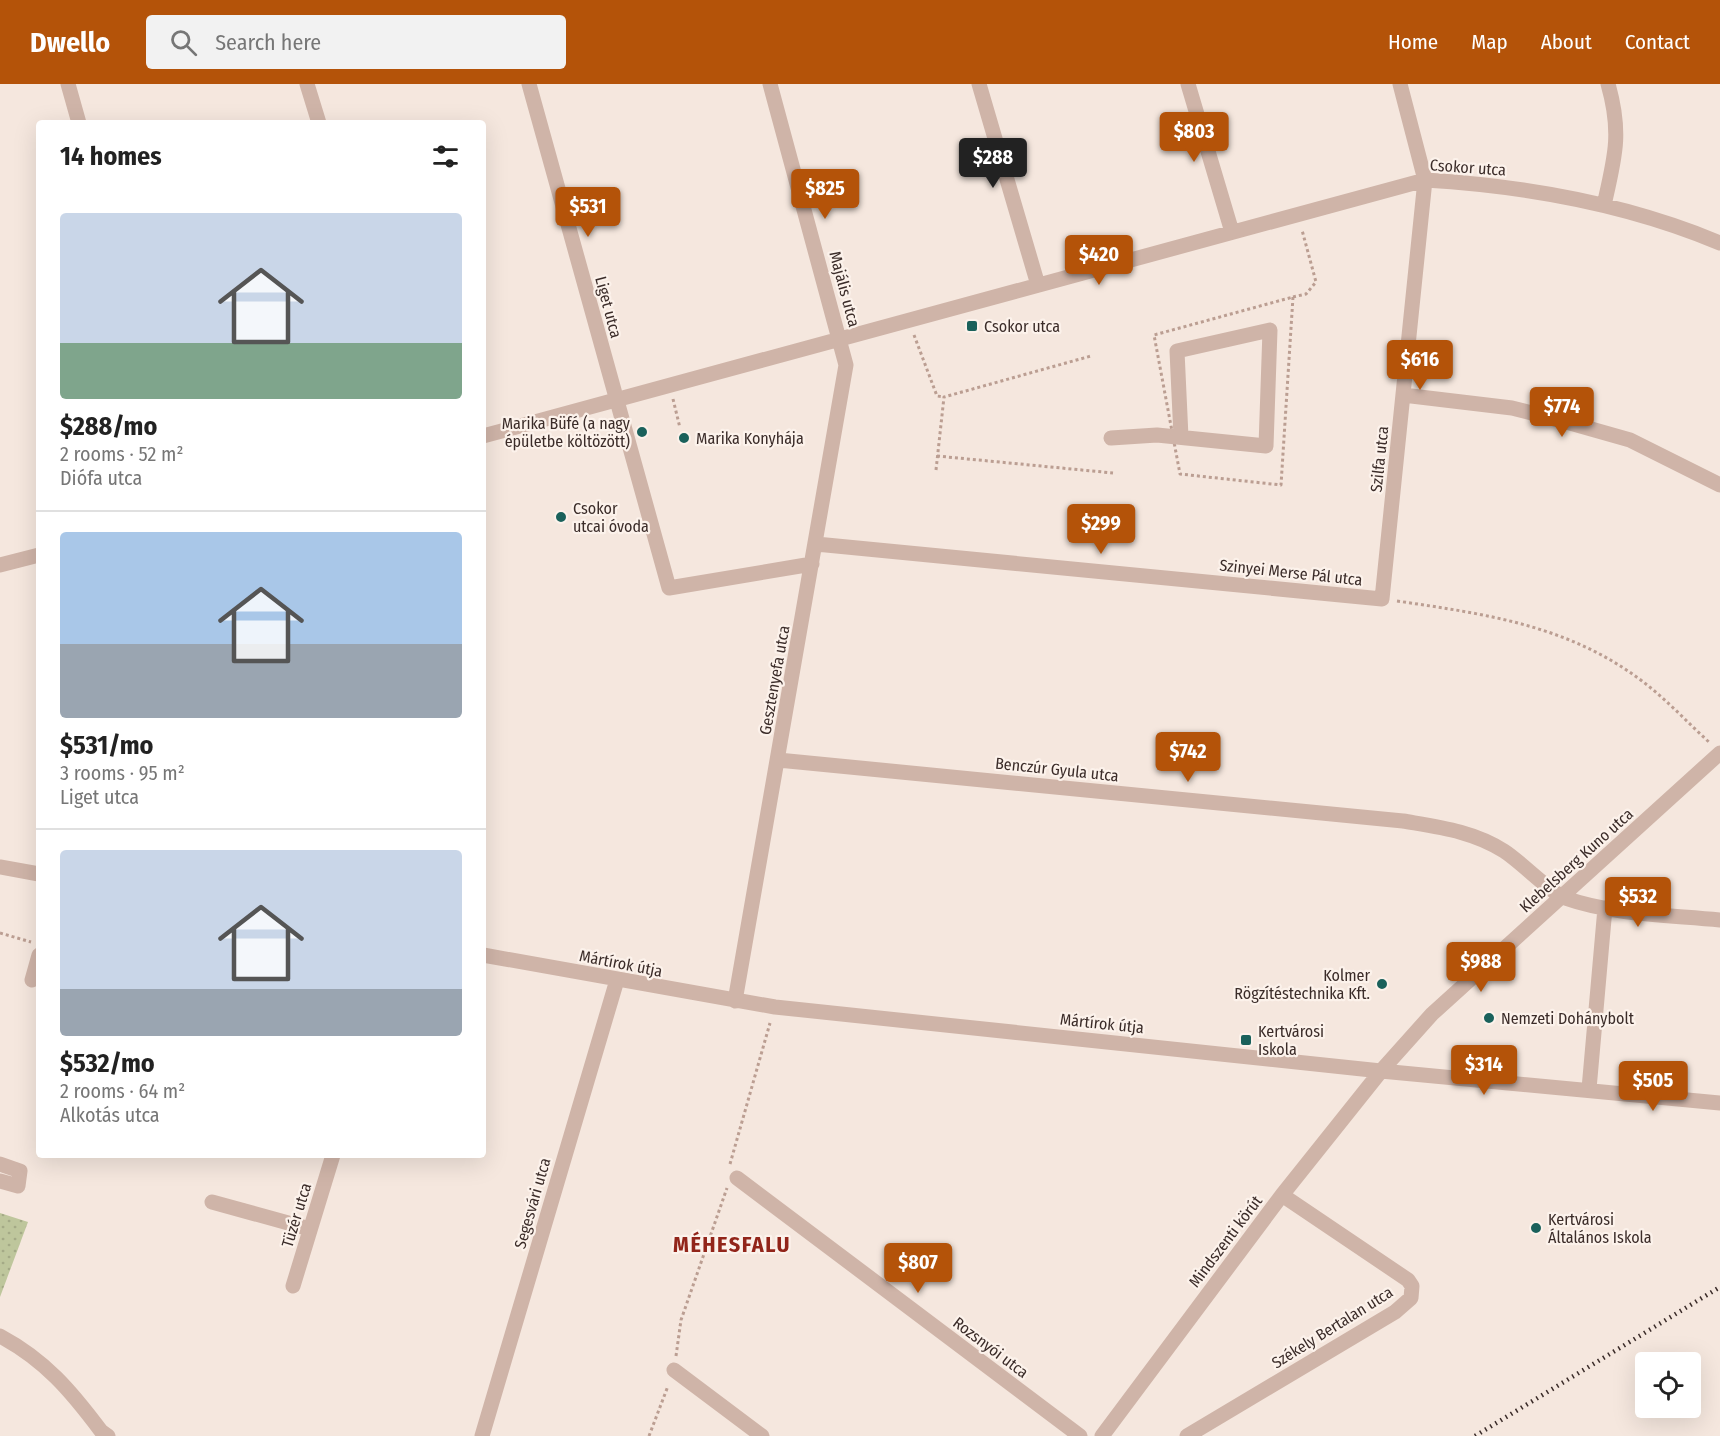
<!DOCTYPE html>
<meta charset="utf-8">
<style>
body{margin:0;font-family:"Fira Sans Condensed",sans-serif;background:#f2f2f2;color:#222;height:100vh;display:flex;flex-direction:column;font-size:22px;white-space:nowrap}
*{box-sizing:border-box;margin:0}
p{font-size:20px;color:#767676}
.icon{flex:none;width:33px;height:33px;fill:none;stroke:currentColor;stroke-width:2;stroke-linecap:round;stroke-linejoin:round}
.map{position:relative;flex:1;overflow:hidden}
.details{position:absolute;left:36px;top:36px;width:450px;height:1038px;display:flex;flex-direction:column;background:#fff;border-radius:6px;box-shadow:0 6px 24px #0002}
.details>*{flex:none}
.fabs{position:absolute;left:1635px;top:1268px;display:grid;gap:12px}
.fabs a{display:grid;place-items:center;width:66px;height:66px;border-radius:6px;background:#fff;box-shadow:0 6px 24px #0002;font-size:30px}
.price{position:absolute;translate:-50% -51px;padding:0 14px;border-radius:6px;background:#b45309;color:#fff;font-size:20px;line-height:39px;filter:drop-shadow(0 2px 3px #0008)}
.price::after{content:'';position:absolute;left:50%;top:36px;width:18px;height:14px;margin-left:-9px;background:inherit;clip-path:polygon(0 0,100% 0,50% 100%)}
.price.active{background:#222;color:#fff}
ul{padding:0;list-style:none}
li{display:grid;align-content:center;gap:12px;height:318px;padding:0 24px}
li+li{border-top:2px solid #e0e0e0}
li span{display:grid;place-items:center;height:186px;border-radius:6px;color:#555}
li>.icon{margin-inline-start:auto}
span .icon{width:108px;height:108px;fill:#fffc;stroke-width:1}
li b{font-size:26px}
h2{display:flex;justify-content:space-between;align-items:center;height:72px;padding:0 24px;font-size:26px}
header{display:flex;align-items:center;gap:36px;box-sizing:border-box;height:84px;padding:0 30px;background:#b45309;color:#fff}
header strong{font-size:28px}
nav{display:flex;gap:33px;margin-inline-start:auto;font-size:21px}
.search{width:420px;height:54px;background:#f2f2f2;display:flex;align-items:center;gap:15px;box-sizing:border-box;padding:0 21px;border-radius:6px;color:#767676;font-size:22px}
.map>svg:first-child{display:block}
</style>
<header>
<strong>Dwello</strong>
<div class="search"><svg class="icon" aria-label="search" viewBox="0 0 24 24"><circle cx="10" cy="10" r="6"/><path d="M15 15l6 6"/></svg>Search here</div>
<nav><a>Home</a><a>Map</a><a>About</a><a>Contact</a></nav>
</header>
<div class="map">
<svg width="1720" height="1352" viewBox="0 0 1720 1352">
<defs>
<pattern id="grass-dots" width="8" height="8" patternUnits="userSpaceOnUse" patternTransform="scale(1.5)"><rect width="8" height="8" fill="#bec69c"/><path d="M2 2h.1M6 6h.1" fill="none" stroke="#a4aa86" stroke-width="1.8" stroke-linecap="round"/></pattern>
</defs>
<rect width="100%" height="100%" fill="#f5e7de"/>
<path fill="url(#grass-dots)" d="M 0,1129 L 28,1138 L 0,1213 Z"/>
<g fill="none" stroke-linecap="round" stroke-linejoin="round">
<path stroke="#bb9e92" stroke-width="3" stroke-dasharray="3 3" stroke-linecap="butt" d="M 1293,213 L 1281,401 L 1180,390 L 1154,251 Z
M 1293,213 L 1306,210 L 1316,198 L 1302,146
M 914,251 L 937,312 L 944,313
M 673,315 L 680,344
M 937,372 L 1113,389
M 936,386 L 944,313 L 1091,272
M 1397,517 C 1485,530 1568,541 1642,597 C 1666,615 1688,639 1710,659
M 0,849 L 31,858
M 730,1080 L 770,939
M 676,1272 L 681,1236 L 727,1104
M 649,1352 L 668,1302"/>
<path stroke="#cfb4a8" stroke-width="15" d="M 68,0 L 79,39
M 307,0 L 319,39
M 529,0 L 669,504 L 812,480
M 979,0 L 1038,201
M 1188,0 L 1232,148
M 1604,121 C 1615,73 1622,49 1608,0
M 1403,311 L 1512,324 L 1570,339 L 1630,356 L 1720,401
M 483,352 L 1425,96 C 1526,102 1627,120 1720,159
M 1111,354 L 1157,351 L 1266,362 L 1270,246 L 1177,267 L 1181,353
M 816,460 L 1382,515 L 1425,96 L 1400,0
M 0,481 L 39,471
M 778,676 L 1403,737 C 1438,743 1473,747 1504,767 C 1520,777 1551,809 1565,814 C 1613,831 1670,831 1720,836
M 0,783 L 39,790
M 483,871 L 775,923 L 1381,987 L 1720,1019
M 32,896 L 39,871
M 735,917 L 846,281 L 770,0
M 1589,1005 L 1605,824
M 0,1080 L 20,1087 L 18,1102 L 0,1097
M 737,1094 L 1080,1352
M 212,1118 L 310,1145
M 293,1202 L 333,1071
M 0,1252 C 45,1276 71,1307 101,1347 L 108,1352
M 674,1286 L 762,1352
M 482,1352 L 617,896
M 1102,1352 L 1282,1111 L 1381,987 L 1432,930 L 1720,669
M 1187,1352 L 1395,1228 L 1411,1214 L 1412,1202 L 1408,1196 L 1282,1111"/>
<path stroke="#3b2c29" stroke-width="4.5" stroke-dasharray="1.5 4.5" stroke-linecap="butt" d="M 1475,1352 L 1720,1203"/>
</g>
<g fill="#1a615b" stroke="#fcf2eb" stroke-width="2">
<rect x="966" y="236" width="12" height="12" rx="3"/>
<circle cx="642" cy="348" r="6"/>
<circle cx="684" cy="354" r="6"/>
<circle cx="561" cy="433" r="6"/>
<circle cx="1382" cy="900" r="6"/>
<circle cx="1489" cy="934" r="6"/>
<rect x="1240" y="950" width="12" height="12" rx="3"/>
<circle cx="1536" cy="1144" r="6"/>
</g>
<g text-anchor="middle" stroke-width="4.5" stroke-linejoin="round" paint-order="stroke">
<g font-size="16" fill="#3b2c29" stroke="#fcf2eb">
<text transform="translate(1468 83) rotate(4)" y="6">Csokor utca</text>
<text transform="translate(845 205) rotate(75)" y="6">Majális utca</text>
<text transform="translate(609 223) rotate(75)" y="6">Liget utca</text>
<text transform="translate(1379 375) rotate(-84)" y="6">Szilfa utca</text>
<text transform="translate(1291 488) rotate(6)" y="6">Szinyei Merse Pál utca</text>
<text transform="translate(774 596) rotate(-80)" y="6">Gesztenyefa utca</text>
<text transform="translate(1057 685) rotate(6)" y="6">Benczúr Gyula utca</text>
<text transform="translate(1576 776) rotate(-42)" y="6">Klebelsberg Kuno utca</text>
<text transform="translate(621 879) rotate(11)" y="6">Mártírok útja</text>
<text transform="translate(1102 939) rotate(6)" y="6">Mártírok útja</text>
<text transform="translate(532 1119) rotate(-74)" y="6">Segesvári utca</text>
<text transform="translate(296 1131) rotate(-73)" y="6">Tüzér utca</text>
<text transform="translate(1225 1157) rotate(-53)" y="6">Mindszenti körút</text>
<text transform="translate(1332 1243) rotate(-32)" y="6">Székely Bertalan utca</text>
<text transform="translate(991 1263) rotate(37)" y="6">Rozsnyói utca</text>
</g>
<g font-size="16" fill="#3b2c29" stroke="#fcf2eb" text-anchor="start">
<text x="984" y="248">Csokor utca</text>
<text x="630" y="345" text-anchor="end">Marika Büfé (a nagy<tspan x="630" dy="18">épületbe költözött)</tspan></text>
<text x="696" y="360">Marika Konyhája</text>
<text x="573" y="430">Csokor<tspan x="573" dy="18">utcai óvoda</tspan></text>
<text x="1370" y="897" text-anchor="end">Kolmer<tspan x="1370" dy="18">Rögzítéstechnika Kft.</tspan></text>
<text x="1501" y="940">Nemzeti Dohánybolt</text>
<text x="1258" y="953">Kertvárosi<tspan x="1258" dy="18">Iskola</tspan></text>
<text x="1548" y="1141">Kertvárosi<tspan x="1548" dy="18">Általános Iskola</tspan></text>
</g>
<g font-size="22" font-weight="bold" letter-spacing="1.5" fill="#92251a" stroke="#fcf2eb">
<text x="732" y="1168">MÉHESFALU</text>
</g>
</g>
</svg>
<div class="fabs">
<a><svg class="icon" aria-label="locate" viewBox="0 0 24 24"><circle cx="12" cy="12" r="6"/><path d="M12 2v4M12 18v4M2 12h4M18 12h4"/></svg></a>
</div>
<b class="price" style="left:1194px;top:79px">$803</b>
<b class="price active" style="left:993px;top:105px">$288</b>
<b class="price" style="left:825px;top:136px">$825</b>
<b class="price" style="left:588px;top:154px">$531</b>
<b class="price" style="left:1099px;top:202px">$420</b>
<b class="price" style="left:1420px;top:307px">$616</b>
<b class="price" style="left:1562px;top:354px">$774</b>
<b class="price" style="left:1101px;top:471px">$299</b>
<b class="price" style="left:1188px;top:699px">$742</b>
<b class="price" style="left:1638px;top:844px">$532</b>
<b class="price" style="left:1481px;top:909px">$988</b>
<b class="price" style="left:1484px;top:1012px">$314</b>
<b class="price" style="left:1653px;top:1028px">$505</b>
<b class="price" style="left:918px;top:1210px">$807</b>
<section class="details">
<h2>14 homes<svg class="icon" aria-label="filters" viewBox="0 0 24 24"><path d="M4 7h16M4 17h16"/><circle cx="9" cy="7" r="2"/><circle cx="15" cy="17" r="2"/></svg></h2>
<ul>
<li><span style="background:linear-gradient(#c9d6e8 70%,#7fa58c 0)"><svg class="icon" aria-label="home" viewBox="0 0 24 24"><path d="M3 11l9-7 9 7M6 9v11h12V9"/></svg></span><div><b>$288/mo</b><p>2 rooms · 52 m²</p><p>Diófa utca</p></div></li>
<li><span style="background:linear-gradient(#a9c7e8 60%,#9aa5b1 0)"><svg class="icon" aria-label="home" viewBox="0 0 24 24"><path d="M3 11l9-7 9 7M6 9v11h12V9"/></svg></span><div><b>$531/mo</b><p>3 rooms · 95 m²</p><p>Liget utca</p></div></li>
<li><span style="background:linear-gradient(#c9d6e8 75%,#9aa5b1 0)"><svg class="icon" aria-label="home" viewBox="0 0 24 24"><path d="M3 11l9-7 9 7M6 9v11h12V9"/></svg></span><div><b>$532/mo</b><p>2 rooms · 64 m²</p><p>Alkotás utca</p></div></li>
</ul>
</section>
</div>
